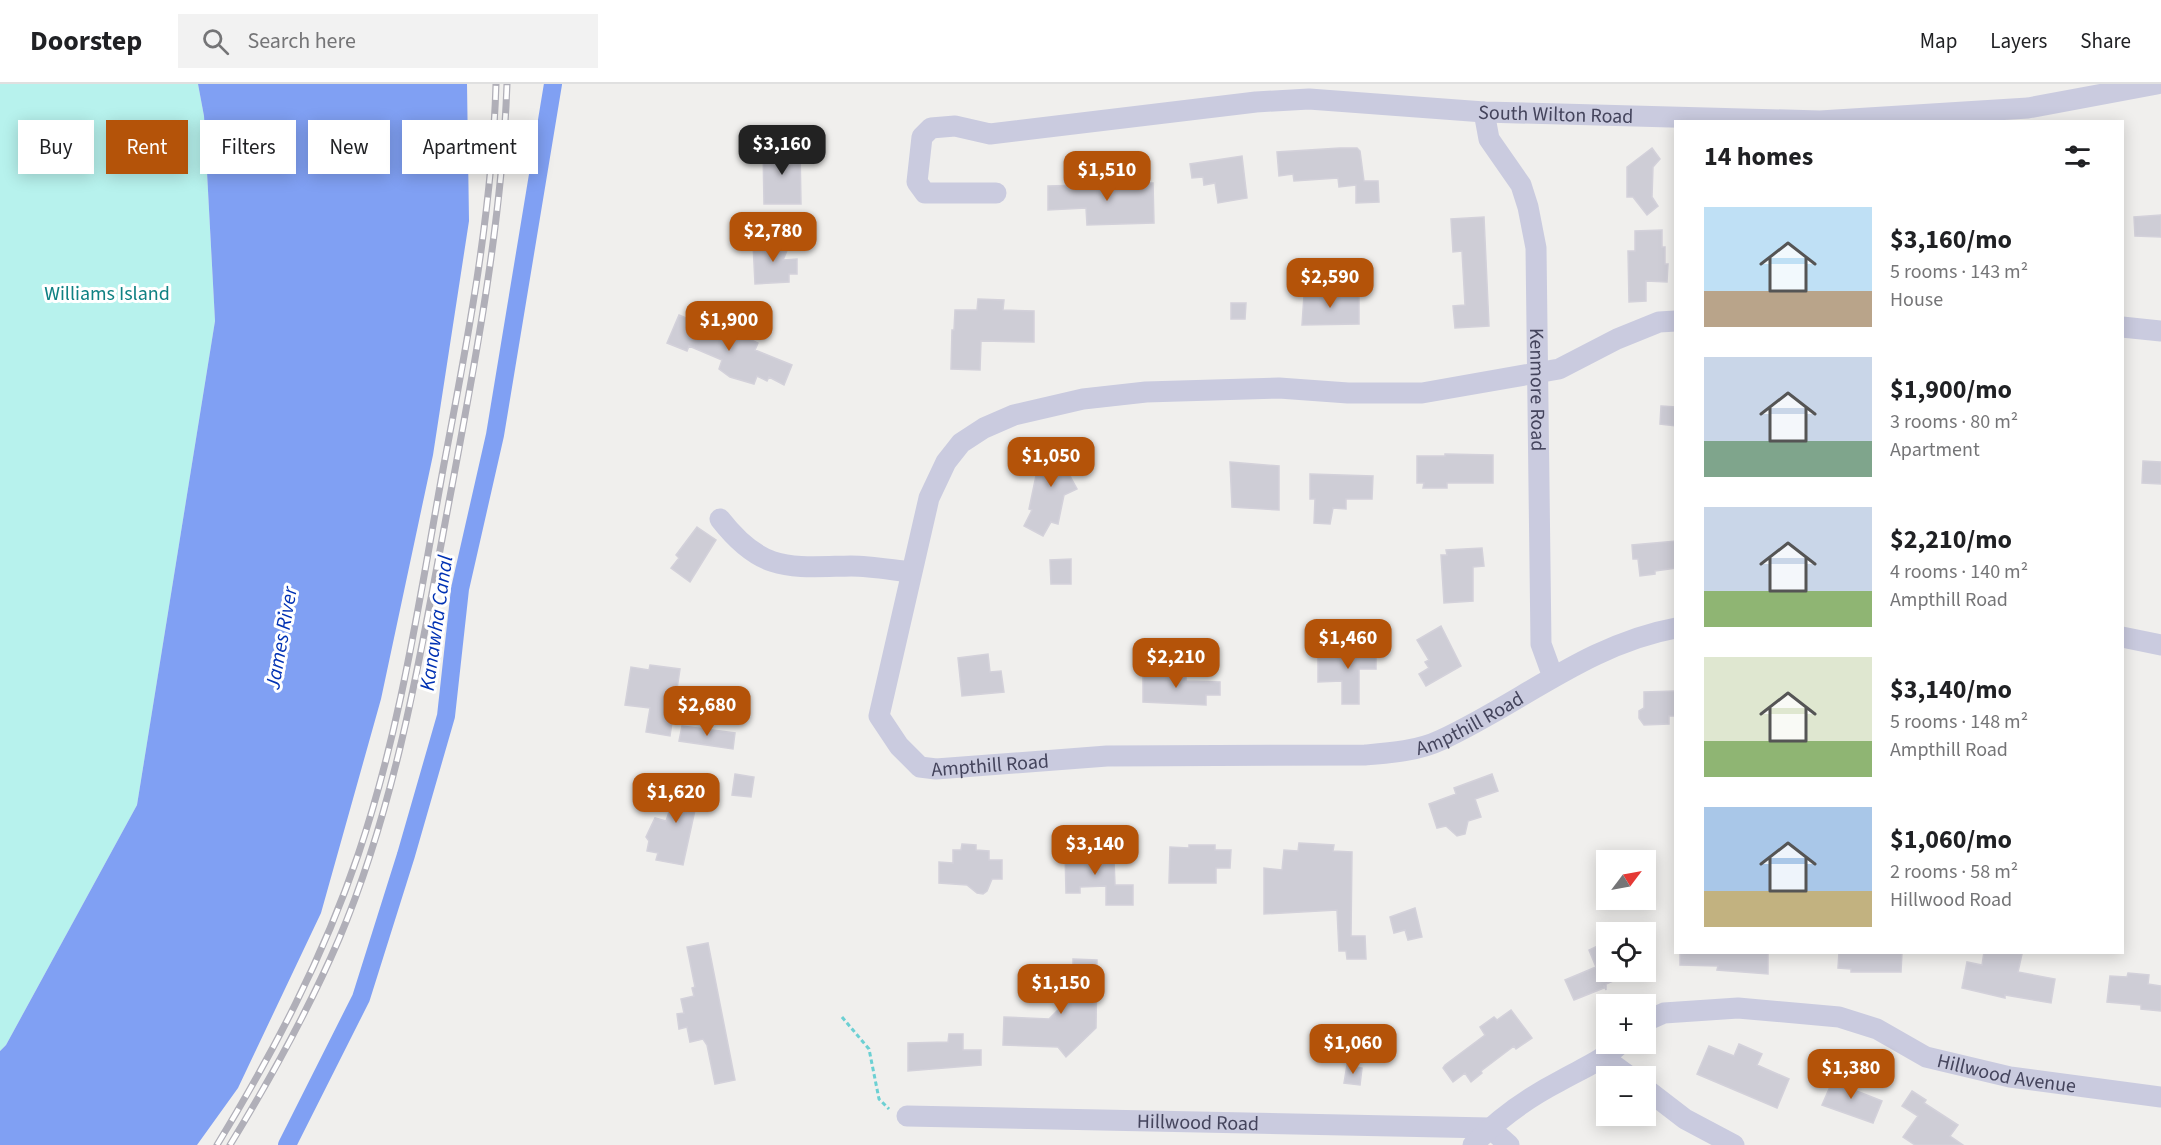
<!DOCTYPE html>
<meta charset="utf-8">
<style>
body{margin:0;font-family:"Source Sans 3",sans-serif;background:#f2f2f2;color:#202124;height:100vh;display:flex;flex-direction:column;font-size:22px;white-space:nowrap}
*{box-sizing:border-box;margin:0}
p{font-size:20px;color:#757577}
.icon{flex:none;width:33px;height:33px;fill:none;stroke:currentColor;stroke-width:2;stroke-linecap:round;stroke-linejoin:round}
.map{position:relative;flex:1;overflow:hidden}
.drawer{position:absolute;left:1674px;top:36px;width:450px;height:834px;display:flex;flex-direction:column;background:#fff;border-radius:0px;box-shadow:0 3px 15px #0003}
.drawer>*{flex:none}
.hud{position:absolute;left:18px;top:36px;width:570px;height:54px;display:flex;gap:12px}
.needle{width:39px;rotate:58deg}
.tools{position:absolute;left:1596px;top:766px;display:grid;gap:12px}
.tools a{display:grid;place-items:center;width:60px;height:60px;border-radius:0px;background:#fff;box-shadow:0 3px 15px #0003;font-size:30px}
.price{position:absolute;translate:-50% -51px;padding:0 14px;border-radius:12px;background:#b45309;color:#fff;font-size:20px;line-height:39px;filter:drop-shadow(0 2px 3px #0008)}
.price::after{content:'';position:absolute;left:50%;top:36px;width:18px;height:14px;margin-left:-9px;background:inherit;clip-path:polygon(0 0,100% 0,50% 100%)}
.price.current{background:#222;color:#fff}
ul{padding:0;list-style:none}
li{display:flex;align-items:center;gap:18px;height:150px;padding:0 30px}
li span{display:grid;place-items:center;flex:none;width:168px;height:120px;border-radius:0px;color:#555}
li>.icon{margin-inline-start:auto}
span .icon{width:72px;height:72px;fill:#fffc;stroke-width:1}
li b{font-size:26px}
h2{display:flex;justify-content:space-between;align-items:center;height:72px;padding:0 30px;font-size:26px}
.tag{padding:0 21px;border-radius:0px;background:#fff;box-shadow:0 3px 15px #0003;font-size:21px;line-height:54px}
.tag.current{background:#b45309;color:#fff}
header{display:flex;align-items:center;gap:36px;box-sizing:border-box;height:84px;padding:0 30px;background:#fff;border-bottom:2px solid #e0e0e0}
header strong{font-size:28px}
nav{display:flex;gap:33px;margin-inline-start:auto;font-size:21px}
.search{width:420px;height:54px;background:#f2f2f2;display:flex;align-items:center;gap:15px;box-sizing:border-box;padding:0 21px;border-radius:0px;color:#757577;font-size:22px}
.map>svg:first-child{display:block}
</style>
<header>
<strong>Doorstep</strong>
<div class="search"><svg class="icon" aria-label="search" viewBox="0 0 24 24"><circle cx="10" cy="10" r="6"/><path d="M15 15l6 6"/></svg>Search here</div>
<nav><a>Map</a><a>Layers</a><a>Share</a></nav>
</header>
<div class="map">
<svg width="2161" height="1061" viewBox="0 0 2161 1061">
<rect width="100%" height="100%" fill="#f0efed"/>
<path fill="#b7f2ed" d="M 0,0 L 198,0 L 204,32 L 215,237 L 137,721 L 6,961 L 0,967 Z"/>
<path fill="#80a0f3" d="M 198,0 L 467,0 L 469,137 L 433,371 L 381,615 L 321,829 L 238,1004 L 197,1061 L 0,1061 L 0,967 L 6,961 L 137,721 L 215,237 L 204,32 Z"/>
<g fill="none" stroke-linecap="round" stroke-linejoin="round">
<path stroke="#80a0f3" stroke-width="18" d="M 287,1061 L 361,914 L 406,771 L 446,632 L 460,505 L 495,351 L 553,0"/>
</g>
<path fill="#cecdd6" stroke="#d3d1da" stroke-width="1.5" d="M 763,64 L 800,64 L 801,120 L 764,120 Z
M 1340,64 L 1357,64 L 1360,67 L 1364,97 L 1378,97 L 1379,118 L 1356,119 L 1356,101 L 1339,103 L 1338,94 L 1294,97 L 1293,90 L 1279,92 L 1277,68 Z
M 1652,64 L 1660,75 L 1653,83 L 1652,113 L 1658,122 L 1647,131 L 1633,113 L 1627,113 L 1627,83 Z
M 1242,72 L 1247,114 L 1218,119 L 1215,99 L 1204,101 L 1203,93 L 1192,94 L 1190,80 Z
M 1153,99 L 1154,139 L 1087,141 L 1086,124 L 1048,126 L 1048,102 Z
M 2161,131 L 2161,153 L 2135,152 L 2134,133 Z
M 1484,133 L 1489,242 L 1455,244 L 1453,222 L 1465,221 L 1462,167 L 1453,168 L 1451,135 Z
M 1662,146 L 1662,163 L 1665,163 L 1665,180 L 1668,180 L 1667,198 L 1646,197 L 1646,217 L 1629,218 L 1628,167 L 1635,167 L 1635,147 Z
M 791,157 L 783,176 L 797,175 L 797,190 L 789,190 L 789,198 L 755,200 L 753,159 Z
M 1315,206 L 1338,206 L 1342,212 L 1359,212 L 1359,240 L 1302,241 L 1304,211 L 1312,211 Z
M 978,215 L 1004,216 L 1003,226 L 1034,227 L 1034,258 L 981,257 L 980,286 L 951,285 L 952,246 L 954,246 L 955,226 L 977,226 Z
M 1231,219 L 1246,219 L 1245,235 L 1231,235 Z
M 679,231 L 731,253 L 733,247 L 758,259 L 755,266 L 792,281 L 784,301 L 769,293 L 767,297 L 757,292 L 754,300 L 730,293 L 719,285 L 722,276 L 689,262 L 687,267 L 667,259 Z
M 1661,322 L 1676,323 L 1676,342 L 1660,340 Z
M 1065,358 L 1081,385 L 1070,392 L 1077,405 L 1064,411 L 1058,440 L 1051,438 L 1043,452 L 1024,442 L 1032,426 L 1029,425 L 1037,387 L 1033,378 Z
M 1445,370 L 1493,371 L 1493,399 L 1447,399 L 1447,404 L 1423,404 L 1424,399 L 1417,399 L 1417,372 L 1445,372 Z
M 2143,377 L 2161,378 L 2161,400 L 2142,399 Z
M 1230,378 L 1279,382 L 1279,426 L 1232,423 Z
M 1310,390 L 1373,392 L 1372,415 L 1346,415 L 1346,425 L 1333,424 L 1330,440 L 1314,439 L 1315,415 L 1310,415 Z
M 697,443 L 716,456 L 690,498 L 671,484 L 679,474 L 676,471 Z
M 1676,457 L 1676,484 L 1655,487 L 1655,490 L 1640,492 L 1638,475 L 1633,475 L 1632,461 Z
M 1482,464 L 1484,482 L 1473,483 L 1473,517 L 1444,519 L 1441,471 L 1447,471 L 1446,466 Z
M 1071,475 L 1071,500 L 1051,500 L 1050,476 Z
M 1441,542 L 1461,582 L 1426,602 L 1419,590 L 1429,584 L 1425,578 L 1429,576 L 1417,556 Z
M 1339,563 L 1376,563 L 1376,585 L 1359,585 L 1359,620 L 1342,620 L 1342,597 L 1318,598 L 1318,574 L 1335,574 Z
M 988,570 L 990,588 L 1001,587 L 1004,608 L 962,612 L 958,574 Z
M 650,581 L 680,585 L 670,652 L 646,648 L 650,624 L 625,621 L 631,583 L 649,586 Z
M 1143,587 L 1171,587 L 1170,593 L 1186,593 L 1186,597 L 1220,598 L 1220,611 L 1206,611 L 1206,621 L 1143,618 Z
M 1676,607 L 1676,632 L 1669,632 L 1669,640 L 1644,641 L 1639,634 L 1639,627 L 1644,624 L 1644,608 Z
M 682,642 L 735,649 L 733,665 L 679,657 Z
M 682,690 L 702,694 L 683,781 L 656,776 L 658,769 L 647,767 L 649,757 L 646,753 L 655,734 L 666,737 Z
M 735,690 L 754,693 L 751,713 L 732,711 Z
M 1492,690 L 1498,707 L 1475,715 L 1481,733 L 1468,737 L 1465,750 L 1457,752 L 1446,742 L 1437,744 L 1429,720 L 1456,710 L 1454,704 Z
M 1299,759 L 1334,761 L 1333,767 L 1352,768 L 1351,852 L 1365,852 L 1366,875 L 1347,875 L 1346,867 L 1339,867 L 1337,826 L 1264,830 L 1264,784 L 1282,786 L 1284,766 L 1298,767 Z
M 962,760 L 976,761 L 976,766 L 989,767 L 989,776 L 1002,776 L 1002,795 L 992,795 L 987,807 L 983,810 L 977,809 L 967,801 L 939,799 L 939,778 L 953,779 L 953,766 L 961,766 Z
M 1189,761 L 1215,761 L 1215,766 L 1231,766 L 1230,784 L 1216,784 L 1216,799 L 1169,799 L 1170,763 L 1189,764 Z
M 1098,766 L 1098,775 L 1114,775 L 1115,801 L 1133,801 L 1133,821 L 1106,821 L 1106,802 L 1080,803 L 1080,809 L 1066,809 L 1065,767 Z
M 1415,824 L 1422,853 L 1408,856 L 1405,846 L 1394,849 L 1390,833 Z
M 1606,858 L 1606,888 L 1634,888 L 1606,900 L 1606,906 L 1604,901 L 1604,904 L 1574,916 L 1565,896 L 1596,883 L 1589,866 Z
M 708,859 L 735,996 L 715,1000 L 707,961 L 703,955 L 690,958 L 687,943 L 679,945 L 677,930 L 684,929 L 681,915 L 694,912 L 692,904 L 695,903 L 687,863 Z
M 1680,868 L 1768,868 L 1768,890 L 1717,886 L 1718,882 L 1680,881 Z
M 1839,868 L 1902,868 L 1901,888 L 1851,888 L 1851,885 L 1838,884 Z
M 1984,868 L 2022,870 L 2018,888 L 2055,895 L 2051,919 L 2005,911 L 2005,914 L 1962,904 L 1967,878 L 1982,881 Z
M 1073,875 L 1097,876 L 1096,944 L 1066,973 L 1058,963 L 1003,961 L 1004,933 L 1049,935 L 1068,916 L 1052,899 L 1073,898 Z
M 2128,889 L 2149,891 L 2148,900 L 2161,902 L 2161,927 L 2141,925 L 2141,921 L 2107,918 L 2110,892 L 2127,893 Z
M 1511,926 L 1532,954 L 1516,965 L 1514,962 L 1481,987 L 1482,989 L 1471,998 L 1465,989 L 1453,998 L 1443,984 L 1445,981 L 1485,951 L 1480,943 L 1494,933 L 1497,936 Z
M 949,950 L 963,950 L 963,966 L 981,966 L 981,981 L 908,987 L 908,959 L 948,958 Z
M 1739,960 L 1762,970 L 1757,981 L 1789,995 L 1777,1024 L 1697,990 L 1709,962 L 1734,972 Z
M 1347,981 L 1362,984 L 1360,1001 L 1344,999 Z
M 1836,989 L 1857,998 L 1854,1006 L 1882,1017 L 1873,1039 L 1822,1021 Z
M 1912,1007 L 1926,1016 L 1924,1019 L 1958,1041 L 1950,1052 L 1963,1061 L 1915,1061 L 1903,1053 L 1918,1032 L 1902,1022 Z"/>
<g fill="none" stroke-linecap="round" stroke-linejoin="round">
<path stroke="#6cd0d3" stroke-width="3" stroke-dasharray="4.5 3" stroke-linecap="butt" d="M 842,933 L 869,965 L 879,1015 L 889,1025"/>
<g stroke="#cacbdf" stroke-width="21">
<path id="s1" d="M 1484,28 L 1489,55 L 1521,101 L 1528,123 L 1536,164 L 1541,560 L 1553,593"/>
<path id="s2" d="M 996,109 L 925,109 L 917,98 L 922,53 L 931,44 L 955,42 L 990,50 L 1256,18 L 1309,15 L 1484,28 L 1820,37 L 2028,24 L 2157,0"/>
<path id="s3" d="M 1676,237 L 1659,238 L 1617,255 L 1559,285 L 1422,309 L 1348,309 L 1279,304 L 1146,308 L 1083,315 L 1014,331 L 984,344 L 961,359 L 946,378 L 929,414 L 879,632 L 899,662 L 920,683 L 936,685 L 1107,672 L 1365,671 C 1390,669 1418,667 1441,656 C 1521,619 1588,560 1676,544"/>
<path d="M 2122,243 L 2161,247"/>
<path d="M 720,435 C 762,489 789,483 851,482 C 871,482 892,486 911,488"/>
<path d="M 2122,553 L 2161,561"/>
<path id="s4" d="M 1646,937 L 1664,929 L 1738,924 L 1839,933 L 1877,945 L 1926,973 L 2010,993 L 2161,1013"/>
<path d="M 1604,974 L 1630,993"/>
<path d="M 1646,1005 L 1685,1035 L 1734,1061"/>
<path id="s5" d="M 907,1032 L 1490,1044"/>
<path d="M 1490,1044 L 1509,1061"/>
<path d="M 1473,1061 C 1497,1036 1529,1013 1560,997 C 1581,985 1602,977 1620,960"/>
</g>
<defs>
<path id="rail" d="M 217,1061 C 273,969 323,874 358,771 C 401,645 420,511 444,380 C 468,254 492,129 496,0
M 230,1061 C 271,994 308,927 339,855 C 400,711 423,554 452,402 C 477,268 502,136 507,0"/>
</defs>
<use href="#rail" stroke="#b0afb8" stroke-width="7"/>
<use href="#rail" stroke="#fff" stroke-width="4.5" stroke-dasharray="14" stroke-linecap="butt"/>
</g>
<g text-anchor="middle" stroke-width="6" stroke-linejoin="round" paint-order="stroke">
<g font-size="20" fill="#44445c" stroke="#fff">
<text dy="7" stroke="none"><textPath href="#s2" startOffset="771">South Wilton Road</textPath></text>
<text dy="7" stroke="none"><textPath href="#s1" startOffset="290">Kenmore Road</textPath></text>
<text dy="7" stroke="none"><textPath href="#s3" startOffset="1647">Ampthill Road</textPath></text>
<text dy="7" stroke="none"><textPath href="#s3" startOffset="1161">Ampthill Road</textPath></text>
<text dy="7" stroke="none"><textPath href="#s4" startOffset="374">Hillwood Avenue</textPath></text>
<text dy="7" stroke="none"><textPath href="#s5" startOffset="291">Hillwood Road</textPath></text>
</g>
<g font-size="20" fill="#0f8183" stroke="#fff">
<text x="107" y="216">Williams Island</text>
</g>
<g font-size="21" font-style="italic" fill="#0031b3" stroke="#fff">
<text transform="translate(436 539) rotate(-82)" y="7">Kanawha Canal</text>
<text transform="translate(281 554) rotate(-80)" y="7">James River</text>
</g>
</g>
</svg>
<div class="tools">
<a><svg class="needle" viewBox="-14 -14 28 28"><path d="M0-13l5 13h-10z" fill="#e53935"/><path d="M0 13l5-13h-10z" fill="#757577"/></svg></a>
<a><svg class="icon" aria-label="locate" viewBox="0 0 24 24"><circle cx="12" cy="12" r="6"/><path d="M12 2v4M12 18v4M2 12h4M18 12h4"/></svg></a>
<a>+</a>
<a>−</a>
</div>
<b class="price current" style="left:782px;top:92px">$3,160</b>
<b class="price" style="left:1107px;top:118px">$1,510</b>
<b class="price" style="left:773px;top:179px">$2,780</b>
<b class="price" style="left:1330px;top:225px">$2,590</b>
<b class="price" style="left:729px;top:268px">$1,900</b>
<b class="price" style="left:1051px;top:404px">$1,050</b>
<b class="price" style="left:1348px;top:586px">$1,460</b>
<b class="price" style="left:1176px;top:605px">$2,210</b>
<b class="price" style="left:707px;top:653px">$2,680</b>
<b class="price" style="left:676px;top:740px">$1,620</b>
<b class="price" style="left:1095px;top:792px">$3,140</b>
<b class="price" style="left:1061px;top:931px">$1,150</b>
<b class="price" style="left:1353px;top:991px">$1,060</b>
<b class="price" style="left:1851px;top:1016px">$1,380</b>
<div class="hud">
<a class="tag">Buy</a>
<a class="tag current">Rent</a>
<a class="tag">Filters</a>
<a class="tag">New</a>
<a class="tag">Apartment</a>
</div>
<section class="drawer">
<h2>14 homes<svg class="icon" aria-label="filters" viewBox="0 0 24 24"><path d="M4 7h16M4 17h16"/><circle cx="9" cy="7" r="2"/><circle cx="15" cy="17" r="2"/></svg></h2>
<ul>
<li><span style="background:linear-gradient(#bfe0f5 70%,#b9a48a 0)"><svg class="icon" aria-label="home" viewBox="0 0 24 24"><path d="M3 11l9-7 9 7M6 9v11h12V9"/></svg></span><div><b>$3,160/mo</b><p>5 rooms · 143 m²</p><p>House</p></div></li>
<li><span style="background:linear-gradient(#c9d6e8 70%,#7fa58c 0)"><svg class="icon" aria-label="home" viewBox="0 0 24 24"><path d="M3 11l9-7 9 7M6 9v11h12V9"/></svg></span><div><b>$1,900/mo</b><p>3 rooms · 80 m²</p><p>Apartment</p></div></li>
<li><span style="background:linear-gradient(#c9d6e8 70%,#8fb573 0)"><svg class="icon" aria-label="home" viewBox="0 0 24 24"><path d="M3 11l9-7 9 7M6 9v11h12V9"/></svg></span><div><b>$2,210/mo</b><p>4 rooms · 140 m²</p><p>Ampthill Road</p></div></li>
<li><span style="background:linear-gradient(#dfe7d0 70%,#8fb573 0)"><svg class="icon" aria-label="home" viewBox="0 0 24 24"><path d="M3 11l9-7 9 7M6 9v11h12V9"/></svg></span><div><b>$3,140/mo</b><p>5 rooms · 148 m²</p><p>Ampthill Road</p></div></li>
<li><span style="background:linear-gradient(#a9c7e8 70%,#c2b280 0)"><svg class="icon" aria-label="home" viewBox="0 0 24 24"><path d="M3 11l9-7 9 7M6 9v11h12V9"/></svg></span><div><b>$1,060/mo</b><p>2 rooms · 58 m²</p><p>Hillwood Road</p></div></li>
</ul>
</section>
</div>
